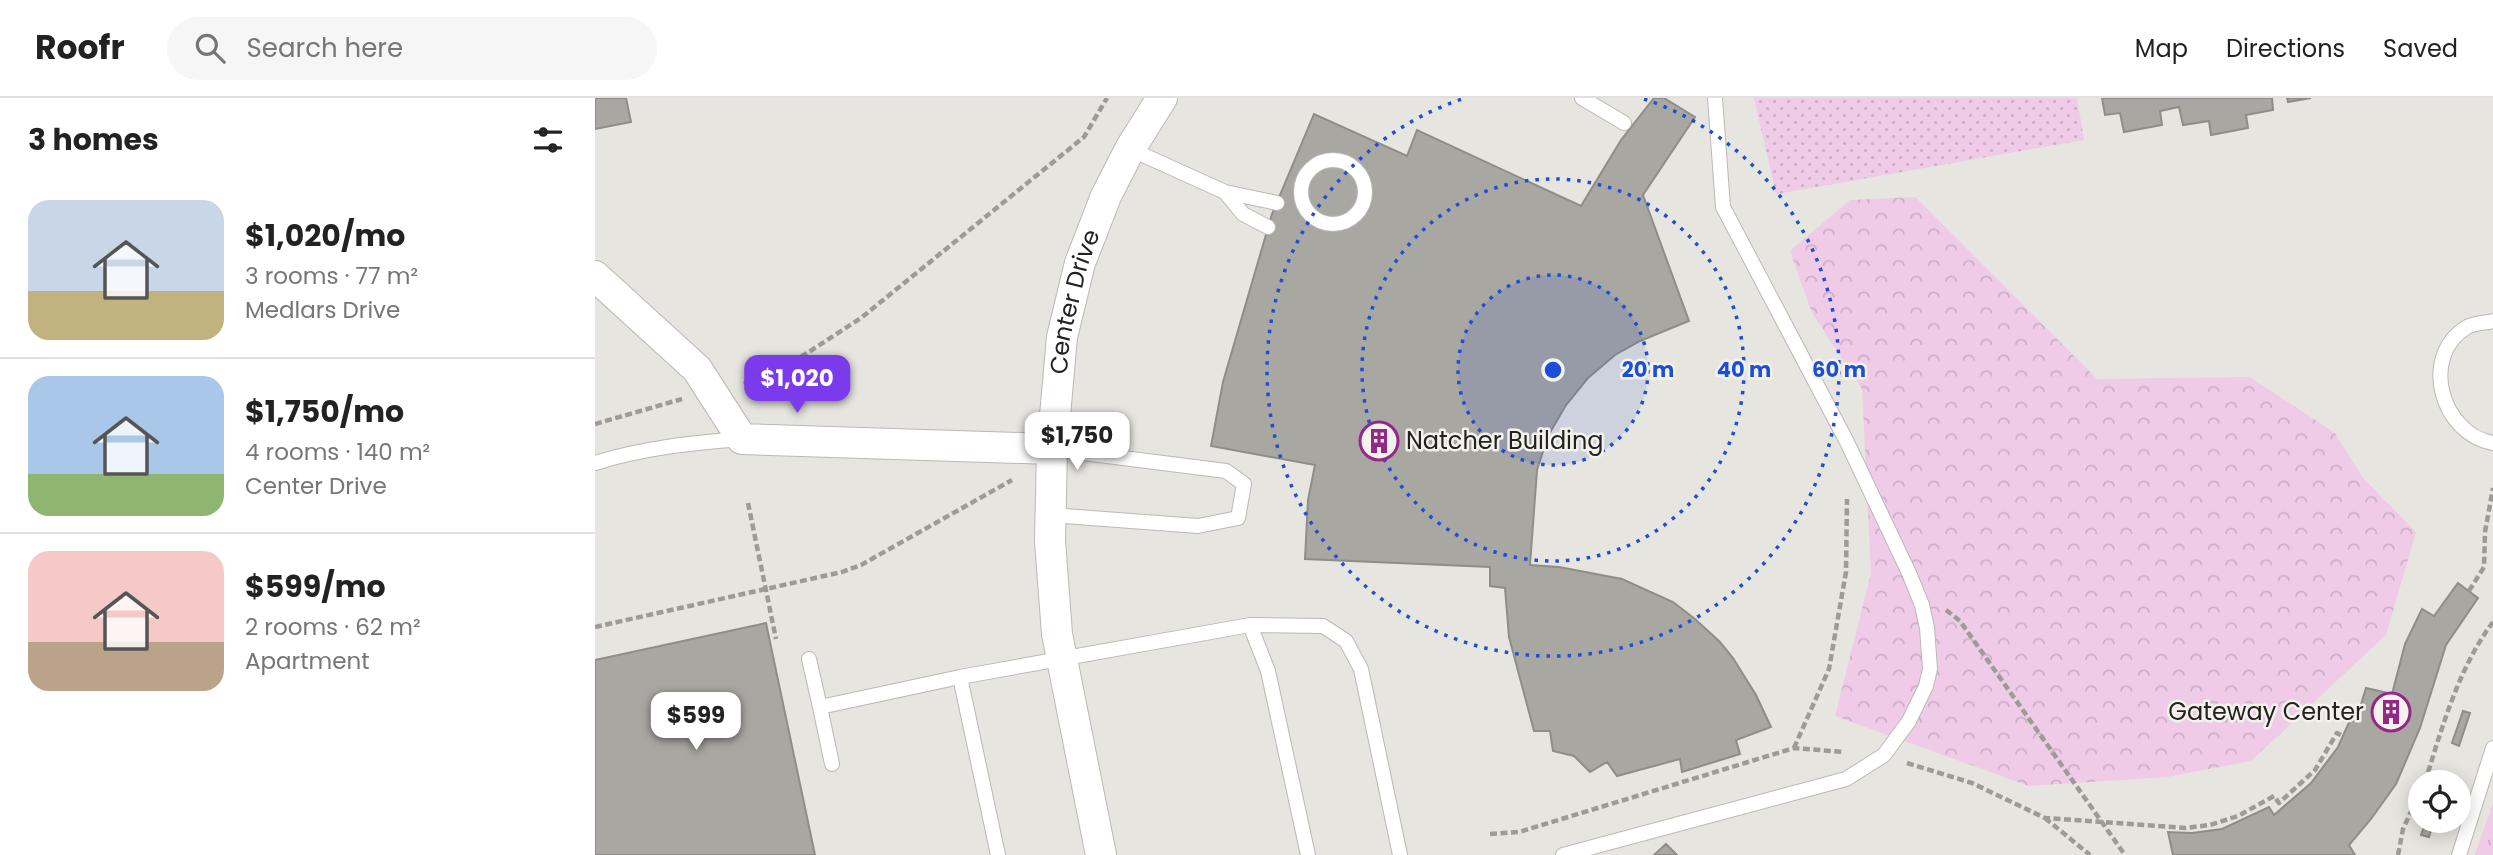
<!DOCTYPE html>
<meta charset="utf-8">
<style>
body{margin:0;font-family:Poppins,sans-serif;background:#f6f6f6;color:#222;height:100vh;display:flex;flex-direction:column;font-size:26px;white-space:nowrap}
*{box-sizing:border-box;margin:0}
p{font-size:23px;color:#767676}
.icon{flex:none;width:38px;height:38px;fill:none;stroke:currentColor;stroke-width:2;stroke-linecap:round;stroke-linejoin:round}
.map{position:relative;flex:1;overflow:hidden}
.drawer{display:flex;flex-direction:column;background:#fff;width:595px}
.drawer>*{flex:none}
.buttons{position:absolute;left:1813px;top:672px;display:grid;gap:14px}
.buttons a{display:grid;place-items:center;width:63px;height:63px;border-radius:50%;background:#fff;box-shadow:0 4px 18px #0003;font-size:35px}
.price{position:absolute;translate:-50% -60px;padding:0 16px;border-radius:14px;background:#fff;color:#222;font-size:23px;line-height:46px;filter:drop-shadow(0 2px 4px #0008)}
.price::after{content:'';position:absolute;left:50%;top:42px;width:21px;height:16px;margin-left:-10px;background:inherit;clip-path:polygon(0 0,100% 0,50% 100%)}
.price.current{background:#7c3aed;color:#fff}
ul{padding:0;list-style:none}
li{display:flex;align-items:center;gap:21px;height:175px;padding:0 28px}
li+li{border-top:2px solid #e0e0e0}
li span{display:grid;place-items:center;flex:none;width:196px;height:140px;border-radius:21px;color:#555}
li>.icon{margin-inline-start:auto}
span .icon{width:84px;height:84px;fill:#fffc;stroke-width:1}
li b{font-size:30px}
h2{display:flex;justify-content:space-between;align-items:center;height:84px;padding:0 28px;font-size:30px}
header{display:flex;align-items:center;gap:42px;box-sizing:border-box;height:98px;padding:0 35px;background:#fff;border-bottom:2px solid #e0e0e0}
header strong{font-size:33px}
nav{display:flex;gap:38px;margin-inline-start:auto;font-size:24px}
.search{width:490px;height:63px;background:#f6f6f6;display:flex;align-items:center;gap:18px;box-sizing:border-box;padding:0 24px;border-radius:38px;color:#767676;font-size:26px}
main{display:flex;flex:1;min-height:0}
.map>svg:first-child{display:block}
</style>
<header>
<strong>Roofr</strong>
<div class="search"><svg class="icon" aria-label="search" viewBox="0 0 24 24"><circle cx="10" cy="10" r="6"/><path d="M15 15l6 6"/></svg>Search here</div>
<nav><a>Map</a><a>Directions</a><a>Saved</a></nav>
</header>
<main>
<section class="drawer">
<h2>3 homes<svg class="icon" aria-label="filters" viewBox="0 0 24 24"><path d="M4 7h16M4 17h16"/><circle cx="9" cy="7" r="2"/><circle cx="15" cy="17" r="2"/></svg></h2>
<ul>
<li><span style="background:linear-gradient(#c9d6e8 65%,#c2b280 0)"><svg class="icon" aria-label="home" viewBox="0 0 24 24"><path d="M3 11l9-7 9 7M6 9v11h12V9"/></svg></span><div><b>$1,020/mo</b><p>3 rooms · 77 m²</p><p>Medlars Drive</p></div></li>
<li><span style="background:linear-gradient(#a9c7e8 70%,#8fb573 0)"><svg class="icon" aria-label="home" viewBox="0 0 24 24"><path d="M3 11l9-7 9 7M6 9v11h12V9"/></svg></span><div><b>$1,750/mo</b><p>4 rooms · 140 m²</p><p>Center Drive</p></div></li>
<li><span style="background:linear-gradient(#f6c9c9 65%,#b9a48a 0)"><svg class="icon" aria-label="home" viewBox="0 0 24 24"><path d="M3 11l9-7 9 7M6 9v11h12V9"/></svg></span><div><b>$599/mo</b><p>2 rooms · 62 m²</p><p>Apartment</p></div></li>
</ul>
</section>
<div class="map">
<svg width="1898" height="757" viewBox="0 0 1898 757">
<defs>
<pattern id="grass-tufts" width="24" height="20" patternUnits="userSpaceOnUse" patternTransform="scale(1.75)"><rect width="24" height="20" fill="#efcbe8"/><path d="M3 7l-1-3M5 7V3M7 7l1-3M15 17l-1-3M17 17v-4M19 17l1-3" fill="none" stroke="#cdaec7"/></pattern>
<pattern id="forest-crowns" width="20" height="18" patternUnits="userSpaceOnUse" patternTransform="scale(1.75)"><rect width="20" height="18" fill="#efcbe8"/><path d="M2 6a3 3 0 1 1 6 0M12 15a3 3 0 1 1 6 0" fill="none" stroke="#cdaec7"/></pattern>
<pattern id="garden-dots" width="8" height="8" patternUnits="userSpaceOnUse" patternTransform="scale(1.75)"><rect width="8" height="8" fill="#efcbe8"/><path d="M2 2h.1M6 6h.1" fill="none" stroke="#cdaec7" stroke-width="1.8" stroke-linecap="round"/></pattern>
</defs>
<rect width="100%" height="100%" fill="#e6e5df"/>
<path fill="url(#grass-tufts)" d="M 1898,705 L 1898,757 L 1880,757 L 1881,753 Z"/>
<path fill="url(#forest-crowns)" d="M 1320,99 L 1502,281 L 1655,279 L 1740,335 L 1768,380 L 1821,434 L 1791,537 L 1656,663 L 1572,679 L 1434,688 L 1240,618 L 1276,475 L 1267,291 L 1217,215 L 1195,153 L 1255,102 Z"/>
<path fill="url(#garden-dots)" d="M 1159,0 L 1482,0 L 1489,42 L 1181,96 Z"/>
<path fill="#a8a7a1" stroke="#8e8d87" stroke-width="2" d="M 0,0 L 31,0 L 36,24 L 0,31 Z
M 1059,0 L 1069,0 L 1100,19 L 1048,97 L 1094,223 L 1045,243 L 1020,257 L 993,280 L 971,307 L 953,338 L 942,372 L 935,467 L 964,469 L 1027,481 L 1078,504 L 1100,521 L 1125,544 L 1138,560 L 1161,597 L 1176,629 L 1141,642 L 1145,656 L 1087,674 L 1085,661 L 1022,678 L 1012,664 L 995,674 L 979,658 L 958,653 L 955,633 L 939,633 L 914,539 L 910,490 L 895,488 L 895,469 L 710,461 L 713,402 L 720,367 L 616,348 L 628,284 L 677,116 L 719,16 L 812,58 L 822,32 L 986,108 L 1026,42 Z
M 1507,0 L 1677,0 L 1678,12 L 1651,17 L 1653,30 L 1616,37 L 1614,23 L 1588,27 L 1584,9 L 1565,13 L 1567,27 L 1529,34 L 1525,15 L 1510,17 Z
M 1692,0 L 1716,0 L 1693,4 Z
M 1863,485 L 1883,500 L 1851,547 L 1825,630 L 1801,686 L 1776,721 L 1754,747 L 1760,757 L 1578,757 L 1573,734 L 1597,735 L 1627,731 L 1674,709 L 1679,717 L 1716,685 L 1743,649 L 1755,622 L 1761,623 L 1771,590 L 1797,596 L 1810,546 L 1827,511 L 1839,518 Z
M 171,525 L 220,757 L 0,757 L 0,562 Z
M 1868,613 L 1875,615 L 1864,648 L 1857,645 Z
M 1831,723 L 1839,723 L 1834,739 L 1826,737 Z
M 1071,746 L 1082,757 L 1059,757 Z"/>
<g fill="none" stroke-linecap="round" stroke-linejoin="round">
<defs>
<path id="lane" d="M 987,0 L 1029,25
M 535,51 L 630,94 L 682,105
M706 94a32 32 0 1 1 64 0a32 32 0 1 1-64 0Z
M 630,94 L 648,116 L 673,129
M 1898,223 C 1890,225 1879,225 1872,229 C 1824,258 1846,336 1898,345
M 0,365 C 48,350 96,345 147,341
M 456,417 L 603,428 L 643,420 L 649,386 L 631,373 L 457,351
M 655,527 L 673,573 L 713,757
M 214,561 L 225,609
M 237,666 L 225,609 L 365,579
M 403,757 L 365,579 L 655,527 L 728,528 L 751,543 L 766,571 L 805,757
M 968,757 L 1251,681 L 1289,657 L 1314,623 L 1331,588 L 1335,571 L 1332,530 L 1327,507 L 1314,475 L 1252,344 L 1128,109 L 1120,0
M 1864,757 L 1898,650"/>
<g id="street">
<path d="M 0,178 L 102,271 L 147,341 L 457,351"/>
<path id="s1" d="M 506,757 L 462,536 L 455,443 L 457,351 L 467,239 L 485,165 L 511,98 L 535,51 L 567,0"/>
</g>
</defs>
<use href="#lane" stroke="#bab9b3" stroke-width="16"/>
<use href="#street" stroke="#bab9b3" stroke-width="32"/>
<path stroke="#9c9b96" stroke-width="4.5" stroke-dasharray="7 3.5" stroke-linecap="butt" d="M 149,286 L 206,259 L 266,220 L 489,39 L 512,0
M 0,326 L 87,301
M 153,405 L 181,541
M 1874,493 L 1889,469 L 1890,434 L 1898,390
M 1351,512 L 1365,523 L 1530,757
M 0,529 L 247,474 L 266,467 L 417,382
M 1199,650 L 1234,571 L 1251,474 L 1252,401
M 1312,665 L 1377,685 L 1450,720 L 1590,730 L 1615,727 L 1643,718 L 1679,698 L 1684,705 L 1720,672 L 1742,635 L 1748,638
M 1830,684 C 1847,630 1863,571 1898,524
M 1450,720 L 1495,757
M 895,736 L 924,734 L 1199,650 L 1249,654
M 1803,757 L 1808,731 L 1825,694"/>
<use href="#lane" stroke="#fff" stroke-width="14"/>
<use href="#street" stroke="#fff" stroke-width="30"/>
</g>
<circle cx="958" cy="272" r="95" fill="#1d4ed8" fill-opacity=".12"/>
<g fill="none" stroke="#1d4ed8" stroke-width="3.5" stroke-dasharray="3.5 7">
<circle cx="958" cy="272" r="95"/>
<circle cx="958" cy="272" r="191"/>
<path d="M1049 1A286 286 0 1 1 867 1"/>
</g>
<defs>
<symbol id="building-ring" viewBox="-11 -11 22 22"><circle r="9.5" fill="#f3f2ec" stroke="#942889" stroke-width="1.5"/><path d="M-4-6H4V6H1V3H-1V6H-4ZM-2.5-4.3h1.7v1.8h-1.7ZM.8-4.3h1.7v1.8H.8ZM-2.5-1h1.7V.8h-1.7ZM.8-1h1.7V.8H.8Z" fill="#942889"/></symbol>
</defs>
<g fill-rule="evenodd">
<use href="#building-ring" x="762" y="321" width="44" height="44"/>
<use href="#building-ring" x="1774" y="592" width="44" height="44"/>
</g>
<g text-anchor="middle" stroke-width="5" stroke-linejoin="round" paint-order="stroke">
<g font-size="24" fill="#232220" stroke="#f3f2ec">
<text dy="8" stroke="none"><textPath href="#s1" startOffset="560">Center Drive</textPath></text>
</g>
<g font-size="24" fill="#232220" stroke="#f3f2ec" text-anchor="start">
<text x="811" y="351">Natcher Building</text>
<text x="1769" y="622" text-anchor="end">Gateway Center</text>
</g>
</g>
<circle cx="958" cy="272" r="10" fill="#1d4ed8" stroke="#f3f2ec" stroke-width="3.5"/>
<g font-size="21" text-anchor="middle" font-weight="bold" fill="#1d4ed8" stroke="#f3f2ec" stroke-width="5" stroke-linejoin="round" paint-order="stroke">
<text x="1053" y="279">20 m</text>
<text x="1149" y="279">40 m</text>
<text x="1244" y="279">60 m</text>
</g>
</svg>
<div class="buttons">
<a><svg class="icon" aria-label="locate" viewBox="0 0 24 24"><circle cx="12" cy="12" r="6"/><path d="M12 2v4M12 18v4M2 12h4M18 12h4"/></svg></a>
</div>
<b class="price current" style="left:202px;top:317px">$1,020</b>
<b class="price" style="left:482px;top:374px">$1,750</b>
<b class="price" style="left:101px;top:654px">$599</b>
</div>
</main>
